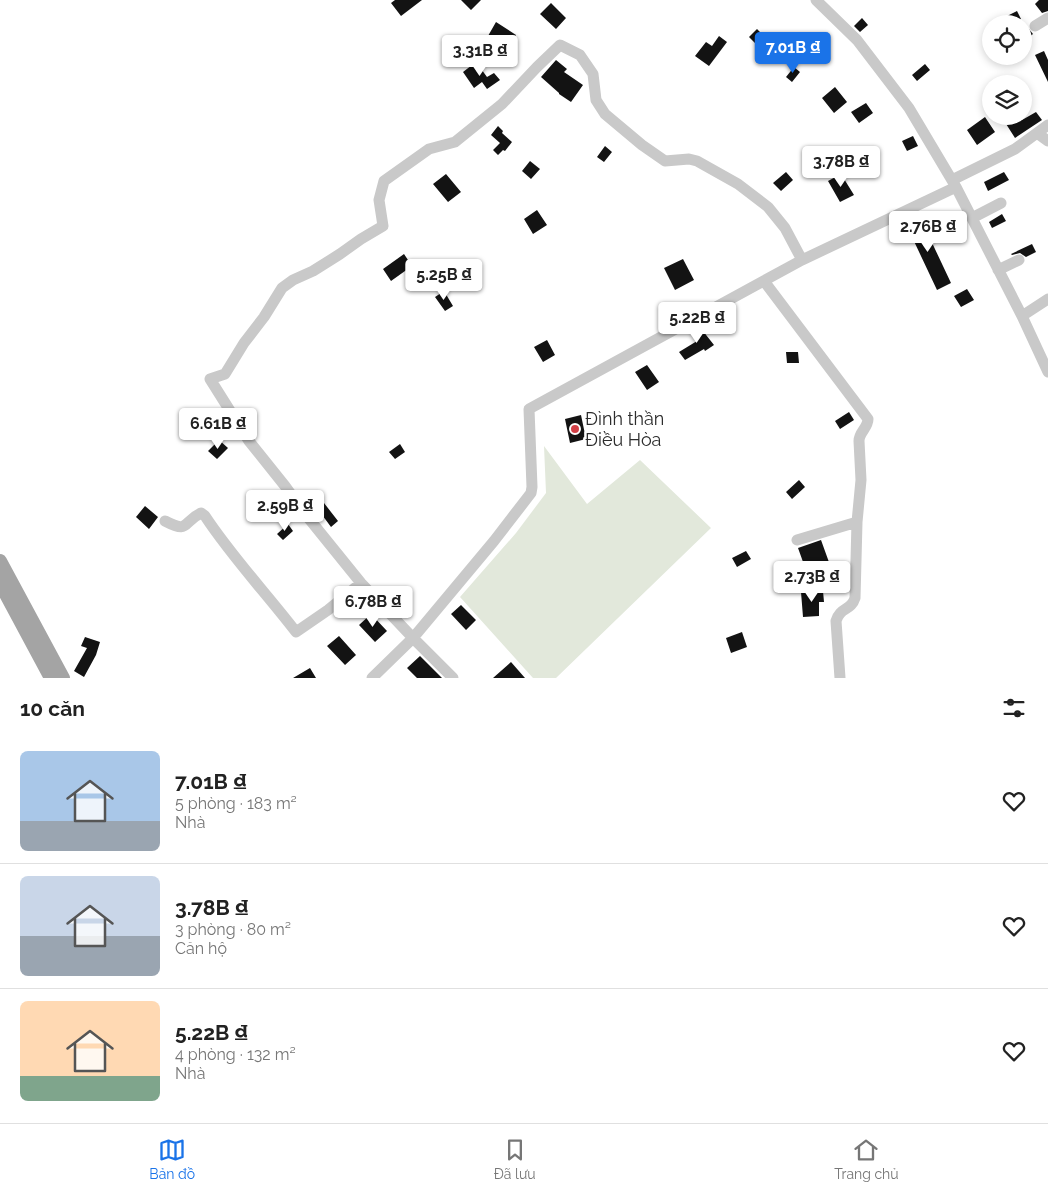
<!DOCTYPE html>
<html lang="vi">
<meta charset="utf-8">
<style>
body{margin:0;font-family:Raleway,sans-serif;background:#f2f2f2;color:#222;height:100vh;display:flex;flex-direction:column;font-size:19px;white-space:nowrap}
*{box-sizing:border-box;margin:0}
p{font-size:16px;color:#767676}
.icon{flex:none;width:28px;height:28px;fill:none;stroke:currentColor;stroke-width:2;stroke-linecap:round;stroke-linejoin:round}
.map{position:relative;height:678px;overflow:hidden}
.panel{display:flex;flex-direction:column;background:#fff;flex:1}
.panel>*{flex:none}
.buttons{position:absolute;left:982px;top:15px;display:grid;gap:10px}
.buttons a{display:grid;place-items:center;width:50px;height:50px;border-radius:50%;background:#fff;box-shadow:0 2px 8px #0003;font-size:25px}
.price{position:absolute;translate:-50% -42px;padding:0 11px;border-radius:5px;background:#fff;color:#222;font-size:16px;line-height:32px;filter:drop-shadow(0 1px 2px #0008)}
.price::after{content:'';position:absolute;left:50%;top:30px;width:15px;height:11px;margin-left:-8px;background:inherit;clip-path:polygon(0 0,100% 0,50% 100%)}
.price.current{background:#1a73e8;color:#fff}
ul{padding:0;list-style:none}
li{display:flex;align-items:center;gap:15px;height:125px;padding:0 20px}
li+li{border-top:1px solid #e0e0e0}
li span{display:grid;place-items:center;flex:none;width:140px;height:100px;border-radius:8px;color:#555}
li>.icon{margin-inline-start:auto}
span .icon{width:60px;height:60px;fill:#fffc;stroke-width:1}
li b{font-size:21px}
h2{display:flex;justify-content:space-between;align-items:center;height:60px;padding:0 20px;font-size:21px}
.menu{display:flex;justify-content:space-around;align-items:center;height:70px;border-top:1px solid #e0e0e0;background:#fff;font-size:14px;color:#767676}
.menu a{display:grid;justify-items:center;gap:2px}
.menu .current{color:#1a73e8}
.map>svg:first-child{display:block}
</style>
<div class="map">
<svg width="1048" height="678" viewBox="0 0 1048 678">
<rect width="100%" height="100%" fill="#fff"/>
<path fill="#e2e8db" d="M 544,446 L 587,504 L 640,460 L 711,528 L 556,678 L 533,678 L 460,597 L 516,533 L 546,493 Z"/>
<path fill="#131313" d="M 395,0 L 422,0 L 401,16 L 391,3 Z
M 461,0 L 481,0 L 471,10 Z
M 1039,0 L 1048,0 L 1048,11 L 1042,13 L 1035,4 Z
M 551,3 L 566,18 L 556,29 L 540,14 Z
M 1017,11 L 1021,19 L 1008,24 L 1005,17 Z
M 862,18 L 868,25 L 860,32 L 854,26 Z
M 496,22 L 516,35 L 507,48 L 488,36 Z
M 1024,23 L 1033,34 L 1024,41 Z
M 757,29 L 763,35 L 755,43 L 749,37 Z
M 719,36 L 727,42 L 709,66 L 695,56 L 706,42 L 712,46 Z
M 1044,51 L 1048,60 L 1048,82 L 1035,55 Z
M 556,60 L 567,69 L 564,72 L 583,85 L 571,102 L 559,94 L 559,93 L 541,77 Z
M 476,62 L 487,77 L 494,73 L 500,80 L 487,89 L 482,82 L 474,88 L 463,72 Z
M 925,64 L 930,70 L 917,81 L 912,75 Z
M 794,67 L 800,72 L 792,82 L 786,77 Z
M 835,87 L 847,102 L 834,113 L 822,98 Z
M 866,103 L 873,113 L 859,123 L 851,112 Z
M 1036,112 L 1042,120 L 1015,138 L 1001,116 L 1020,116 L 1022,120 Z
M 985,117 L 995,132 L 977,145 L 967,130 Z
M 498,126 L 503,131 L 502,133 L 512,142 L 505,151 L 503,150 L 498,155 L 493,150 L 500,143 L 491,135 Z
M 913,136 L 918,146 L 907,151 L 902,141 Z
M 605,146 L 612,152 L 604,162 L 597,157 Z
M 530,161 L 540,169 L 531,179 L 522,171 Z
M 786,172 L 793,180 L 781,191 L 773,183 Z
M 1004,172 L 1009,180 L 988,191 L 984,182 Z
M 446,174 L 461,192 L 448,202 L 433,184 Z
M 841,174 L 854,195 L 840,202 L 828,181 Z
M 537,210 L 547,225 L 533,234 L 524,219 Z
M 1002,214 L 1006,221 L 992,228 L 989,222 Z
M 922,218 L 928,229 L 926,230 L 951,283 L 937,290 L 912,237 L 909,238 L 903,227 Z
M 1032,244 L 1036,252 L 1026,257 L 1020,253 L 1012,255 L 1011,254 Z
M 404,254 L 412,266 L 391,281 L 383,269 Z
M 683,259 L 694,280 L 675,290 L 664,268 Z
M 967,289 L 974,300 L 961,307 L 954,296 Z
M 444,291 L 453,306 L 445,311 L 435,297 Z
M 699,326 L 714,345 L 705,351 L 704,349 L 685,360 L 679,352 L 697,341 L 690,332 Z
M 547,340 L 555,355 L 543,362 L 534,347 Z
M 786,352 L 798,352 L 799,363 L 787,363 Z
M 647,365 L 659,382 L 647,390 L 635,372 Z
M 205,411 L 210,417 L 217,412 L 224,420 L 208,433 L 195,418 Z
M 849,412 L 854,420 L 840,429 L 835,421 Z
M 581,415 L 586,439 L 570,443 L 565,419 Z
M 219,440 L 228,448 L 217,459 L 208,451 Z
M 400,444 L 405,452 L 395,459 L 389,452 Z
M 799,480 L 805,487 L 792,499 L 786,492 Z
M 324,503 L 338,521 L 331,527 L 317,508 Z
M 145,506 L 158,517 L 149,529 L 136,517 Z
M 288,524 L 293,531 L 283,540 L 277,534 Z
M 821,540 L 830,565 L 807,573 L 798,548 Z
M 746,551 L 751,559 L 737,567 L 732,558 Z
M 823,591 L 824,602 L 819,602 L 819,616 L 803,617 L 801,592 Z
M 461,605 L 476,620 L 466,630 L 451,614 Z
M 371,614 L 387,631 L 375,642 L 359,625 Z
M 742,632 L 747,647 L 731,653 L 726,638 Z
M 339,636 L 356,655 L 345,665 L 327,646 Z
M 85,637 L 100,642 L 96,655 L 84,677 L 74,671 L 87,648 L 81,646 Z
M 420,656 L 442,678 L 417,678 L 407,668 Z
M 511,662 L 525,678 L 493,678 Z
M 310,668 L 316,678 L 293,678 Z"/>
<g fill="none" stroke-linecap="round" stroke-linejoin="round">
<path stroke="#c9c9c9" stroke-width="11" d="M 816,0 L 857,40 L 909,108 L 956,187 L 1022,316 L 1048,372
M 1035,26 L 1048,18
M 1037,133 L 1048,141
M 952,180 L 1015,149 L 1048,125
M 972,218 L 1001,203
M 998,270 L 1019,260
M 764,281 L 868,419 C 868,428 859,432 859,441 L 861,480 L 857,522 L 855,598 C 851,611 840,607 836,621 L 840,678
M 1022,316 L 1048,299
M 165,521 C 190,534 182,522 201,513 L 205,516 C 232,557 266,593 296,632 L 328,610 L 361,583
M 797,540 L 857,522
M 372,678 L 413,638 L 494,541 L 531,493 L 532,487 L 529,409 L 802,260 L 956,187
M 453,678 L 413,638 L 361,583 L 306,515 L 285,486 L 249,441 L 210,379 L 225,374 L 244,343 L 264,317 L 282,288 L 293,280 L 313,271 L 340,254 L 361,239 L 383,226 L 379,200 L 384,181 L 429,149 L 455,142 L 502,104 L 537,67 L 560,45 L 580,55 L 593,74 L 596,100 L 605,114 L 642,145 L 665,161 L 689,159 L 697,161 L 738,184 L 768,207 L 785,228 L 802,260"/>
<path stroke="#a4a4a4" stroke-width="14" d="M 0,561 L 63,678
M 0,583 L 51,678"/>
</g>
<circle fill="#d23f46" stroke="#fff" stroke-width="2" cx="575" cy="429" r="5"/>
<g text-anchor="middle" stroke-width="5" stroke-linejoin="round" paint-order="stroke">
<g font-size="18" fill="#2c2c2c" stroke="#fff" text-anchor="start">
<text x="585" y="425">Đình thần<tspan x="585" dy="21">Điều Hòa</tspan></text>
</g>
</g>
</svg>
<div class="buttons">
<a><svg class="icon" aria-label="locate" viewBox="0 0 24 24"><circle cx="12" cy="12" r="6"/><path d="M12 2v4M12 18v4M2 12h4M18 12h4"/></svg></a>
<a><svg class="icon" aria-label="layers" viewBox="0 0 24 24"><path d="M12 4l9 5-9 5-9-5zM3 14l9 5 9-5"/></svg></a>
</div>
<b class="price current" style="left:793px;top:74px">7.01B ₫</b>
<b class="price" style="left:480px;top:77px">3.31B ₫</b>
<b class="price" style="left:841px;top:188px">3.78B ₫</b>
<b class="price" style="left:928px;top:253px">2.76B ₫</b>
<b class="price" style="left:444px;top:301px">5.25B ₫</b>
<b class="price" style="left:697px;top:344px">5.22B ₫</b>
<b class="price" style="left:218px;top:450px">6.61B ₫</b>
<b class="price" style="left:285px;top:532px">2.59B ₫</b>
<b class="price" style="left:812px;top:603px">2.73B ₫</b>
<b class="price" style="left:373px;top:628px">6.78B ₫</b>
</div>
<section class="panel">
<h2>10 căn<svg class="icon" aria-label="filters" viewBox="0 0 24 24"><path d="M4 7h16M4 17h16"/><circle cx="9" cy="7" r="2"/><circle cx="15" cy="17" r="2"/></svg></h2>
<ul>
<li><span style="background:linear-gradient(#a9c7e8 70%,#9aa5b1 0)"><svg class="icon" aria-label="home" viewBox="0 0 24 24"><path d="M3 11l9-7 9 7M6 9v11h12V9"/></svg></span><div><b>7.01B ₫</b><p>5 phòng · 183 m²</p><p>Nhà</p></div><svg class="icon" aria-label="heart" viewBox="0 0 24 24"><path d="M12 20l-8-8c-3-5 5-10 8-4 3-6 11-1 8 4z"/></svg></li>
<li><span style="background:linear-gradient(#c9d6e8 60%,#9aa5b1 0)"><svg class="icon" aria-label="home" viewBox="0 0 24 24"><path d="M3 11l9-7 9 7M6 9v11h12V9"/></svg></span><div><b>3.78B ₫</b><p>3 phòng · 80 m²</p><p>Căn hộ</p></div><svg class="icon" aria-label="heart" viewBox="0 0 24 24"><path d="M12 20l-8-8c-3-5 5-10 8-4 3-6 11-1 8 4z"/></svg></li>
<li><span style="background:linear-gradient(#ffd9b3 75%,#7fa58c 0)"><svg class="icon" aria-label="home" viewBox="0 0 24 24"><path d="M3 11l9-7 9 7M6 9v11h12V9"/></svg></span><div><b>5.22B ₫</b><p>4 phòng · 132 m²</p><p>Nhà</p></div><svg class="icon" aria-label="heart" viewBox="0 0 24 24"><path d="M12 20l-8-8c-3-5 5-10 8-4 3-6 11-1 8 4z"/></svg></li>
</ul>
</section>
<nav class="menu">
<a class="current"><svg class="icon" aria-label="map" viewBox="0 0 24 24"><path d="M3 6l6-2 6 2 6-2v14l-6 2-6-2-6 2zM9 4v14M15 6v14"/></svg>Bản đồ</a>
<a><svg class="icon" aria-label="saved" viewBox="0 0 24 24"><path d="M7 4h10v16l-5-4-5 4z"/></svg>Đã lưu</a>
<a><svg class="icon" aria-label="home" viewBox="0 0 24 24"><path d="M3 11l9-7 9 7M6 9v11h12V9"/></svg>Trang chủ</a>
</nav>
